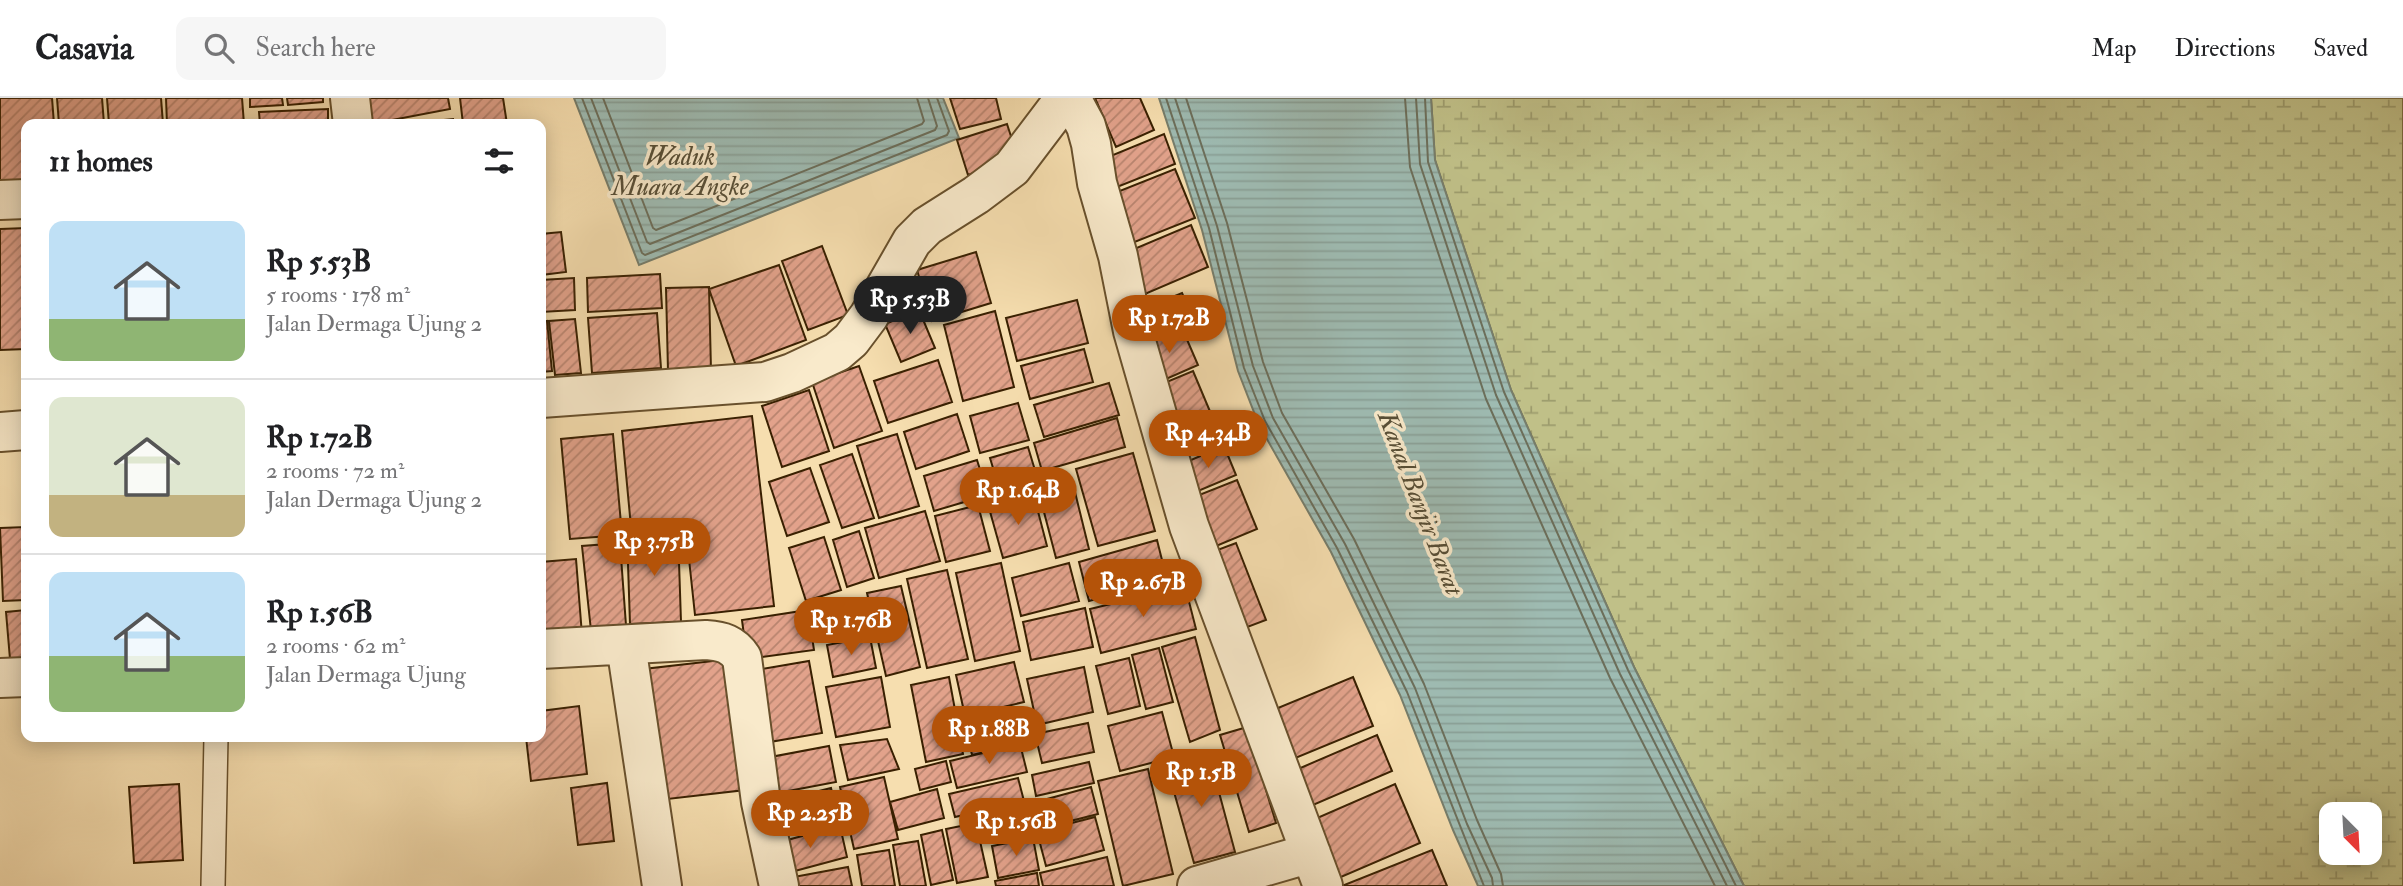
<!DOCTYPE html>
<meta charset="utf-8">
<style>
body{margin:0;font-family:"IM FELL Double Pica",serif;background:#f6f6f6;color:#202124;height:100vh;display:flex;flex-direction:column;font-size:26px;white-space:nowrap}
*{box-sizing:border-box;margin:0}
p{font-size:23px;color:#757577}
.icon{flex:none;width:38px;height:38px;fill:none;stroke:currentColor;stroke-width:2;stroke-linecap:round;stroke-linejoin:round}
.map{position:relative;flex:1;overflow:hidden}
.details{position:absolute;left:21px;top:21px;width:525px;height:623px;display:flex;flex-direction:column;background:#fff;border-radius:14px;box-shadow:0 4px 18px #0003}
.details>*{flex:none}
.needle{width:46px;rotate:156deg}
.tools{position:absolute;left:2319px;top:704px;display:grid;gap:14px}
.tools a{display:grid;place-items:center;width:63px;height:63px;border-radius:14px;background:#fff;box-shadow:0 4px 18px #0003;font-size:35px}
.price{position:absolute;translate:-50% -60px;padding:0 16px;border-radius:24px;background:#b45309;color:#fff;font-size:23px;line-height:46px;filter:drop-shadow(0 2px 4px #0008)}
.price::after{content:'';position:absolute;left:50%;top:42px;width:21px;height:16px;margin-left:-10px;background:inherit;clip-path:polygon(0 0,100% 0,50% 100%)}
.price.on{background:#222;color:#fff}
ul{padding:0;list-style:none}
li{display:flex;align-items:center;gap:21px;height:175px;padding:0 28px}
li+li{border-top:2px solid #e0e0e0}
li span{display:grid;place-items:center;flex:none;width:196px;height:140px;border-radius:14px;color:#555}
li>.icon{margin-inline-start:auto}
span .icon{width:84px;height:84px;fill:#fffc;stroke-width:1}
li b{font-size:30px}
h2{display:flex;justify-content:space-between;align-items:center;height:84px;padding:0 28px;font-size:30px}
header{display:flex;align-items:center;gap:42px;box-sizing:border-box;height:98px;padding:0 35px;background:#fff;border-bottom:2px solid #e0e0e0}
header strong{font-size:33px}
nav{display:flex;gap:38px;margin-inline-start:auto;font-size:24px}
.search{width:490px;height:63px;background:#f6f6f6;display:flex;align-items:center;gap:18px;box-sizing:border-box;padding:0 24px;border-radius:14px;color:#757577;font-size:26px}
.map>svg:first-child{display:block}
</style>
<header>
<strong>Casavia</strong>
<div class="search"><svg class="icon" aria-label="search" viewBox="0 0 24 24"><circle cx="10" cy="10" r="6"/><path d="M15 15l6 6"/></svg>Search here</div>
<nav><a>Map</a><a>Directions</a><a>Saved</a></nav>
</header>
<div class="map">
<svg width="2403" height="788" viewBox="0 0 2403 788">
<defs>
<pattern id="wetland-marsh" width="20" height="14" patternUnits="userSpaceOnUse" patternTransform="scale(1.75)"><rect width="20" height="14" fill="#c0c088"/><path d="M1 5h8M5 5V1M11 12h8M15 12V8" fill="none" stroke="#9d9c6d"/></pattern>
<pattern id="water-rules" width="6" height="5" patternUnits="userSpaceOnUse" patternTransform="scale(1.75)"><rect width="6" height="5" fill="#9ebbb2"/><path d="M0 2.5h6" fill="none" stroke="#89a097"/></pattern>
<pattern id="building-hatch" width="6" height="6" patternUnits="userSpaceOnUse" patternTransform="scale(1.75)"><rect width="6" height="6" fill="#e2a28b"/><path d="M-1 1l2-2M0 6l6-6M5 7l2-2" fill="none" stroke="#b8846f"/></pattern>
</defs>
<rect width="100%" height="100%" fill="#f6deaf"/>
<filter id="stains"><feTurbulence type="fractalNoise" baseFrequency=".00286" numOctaves="4"/><feColorMatrix values="0 0 0 0 .2 0 0 0 0 .09 0 0 0 0 .02 0 0 0 .5 -.17"/></filter>
<radialGradient id="worn" r=".72"><stop offset=".6" stop-color="#630" stop-opacity="0"/><stop offset="1" stop-color="#630" stop-opacity=".3"/></radialGradient>
<path fill="url(#wetland-marsh)" stroke="#7c7044" stroke-width="2" fill-rule="evenodd" d="M 1431,0 L 2403,0 L 2403,788 L 1744,788 L 1634,569 L 1511,292 L 1435,62 ZM 2331,716 L 2370,716 L 2370,754 L 2331,754 Z"/>
<path fill="url(#water-rules)" stroke="#767d6b" stroke-width="2" d="M 574,0 L 943,0 L 959,40 L 639,167 Z
M 1159,0 L 1431,0 L 1435,62 L 1511,292 L 1634,569 L 1744,788 L 1478,788 L 1453,732 L 1400,597 L 1331,454 L 1259,327 L 1238,273 L 1202,132 Z"/>
<g fill="none" stroke-linecap="round" stroke-linejoin="round">
<path stroke="#6c6e5a" stroke-width="2" d="M 582,0 L 642,155 L 645,157 L 947,37 L 949,33 L 937,0
M 591,0 L 647,144 L 650,146 L 935,32 L 937,28 L 928,0
M 603,0 L 653,130 L 656,132 L 922,26 L 924,23 L 917,0
M 1166,0 L 1209,130 L 1244,270 L 1265,323 L 1337,450 L 1407,594 L 1484,788
M 1175,0 L 1217,128 L 1253,268 L 1273,320 L 1345,446 L 1415,590 L 1467,726 L 1492,780 L 1493,788
M 1186,0 L 1227,125 L 1263,264 L 1282,315 L 1354,441 L 1424,586 L 1477,722 L 1501,776 L 1503,788
M 1405,0 L 1410,69 L 1486,301 L 1610,580 L 1715,788
M 1416,0 L 1420,66 L 1496,297 L 1620,576 L 1727,788
M 1425,0 L 1428,64 L 1504,294 L 1628,572 L 1736,788"/>
</g>
<path fill="url(#building-hatch)" stroke="#392001" stroke-width="2" d="M 0,0 L 52,0 L 54,26 L 26,26 L 26,83 L 0,86 Z
M 57,0 L 102,0 L 104,26 L 59,26 Z
M 107,0 L 161,0 L 163,26 L 109,26 Z
M 166,0 L 242,0 L 244,26 L 167,26 Z
M 250,0 L 282,0 L 283,7 L 250,9 Z
M 287,0 L 323,0 L 323,4 L 288,7 Z
M 366,0 L 448,0 L 450,11 L 371,26 Z
M 460,0 L 503,0 L 507,26 L 463,26 Z
M 950,0 L 996,0 L 1001,21 L 960,31 Z
M 1095,0 L 1140,0 L 1154,32 L 1116,49 Z
M 328,11 L 328,26 L 260,26 L 259,14 Z
M 453,21 L 453,26 L 402,26 Z
M 1007,26 L 1018,60 L 968,77 L 957,42 Z
M 1164,36 L 1175,66 L 1107,93 L 1096,64 Z
M 1175,71 L 1195,120 L 1122,149 L 1102,100 Z
M 1191,127 L 1208,169 L 1138,199 L 1120,157 Z
M 26,130 L 26,251 L 0,252 L 0,131 Z
M 561,134 L 566,174 L 541,177 L 541,136 Z
M 822,148 L 848,217 L 808,232 L 782,163 Z
M 976,154 L 991,205 L 932,223 L 917,172 Z
M 779,167 L 806,242 L 736,268 L 709,191 Z
M 660,176 L 662,210 L 588,214 L 587,180 Z
M 574,180 L 575,212 L 541,214 L 541,182 Z
M 709,189 L 711,272 L 668,273 L 666,190 Z
M 1182,195 L 1193,222 L 1144,243 L 1133,215 Z
M 1077,202 L 1088,245 L 1017,263 L 1006,220 Z
M 919,212 L 935,250 L 901,264 L 885,226 Z
M 995,213 L 1014,289 L 963,303 L 944,227 Z
M 657,215 L 661,270 L 592,275 L 588,220 Z
M 575,221 L 581,275 L 555,277 L 549,223 Z
M 547,223 L 552,273 L 541,274 L 541,224 Z
M 1182,230 L 1198,267 L 1157,285 L 1140,248 Z
M 1084,251 L 1093,284 L 1030,301 L 1021,268 Z
M 938,262 L 952,304 L 888,325 L 874,283 Z
M 859,268 L 882,333 L 834,350 L 812,284 Z
M 1193,273 L 1222,342 L 1186,356 L 1157,288 Z
M 1109,285 L 1119,317 L 1044,339 L 1034,307 Z
M 809,292 L 829,353 L 782,369 L 762,308 Z
M 1018,305 L 1029,342 L 980,355 L 970,318 Z
M 957,316 L 969,353 L 916,371 L 904,334 Z
M 752,318 L 774,508 L 695,517 L 685,424 L 631,429 L 622,333 Z
M 1117,320 L 1125,349 L 1042,373 L 1034,345 Z
M 613,336 L 622,437 L 570,441 L 561,341 Z
M 897,336 L 919,408 L 879,420 L 857,348 Z
M 1224,348 L 1236,377 L 1191,396 L 1179,367 Z
M 1028,349 L 1040,389 L 1002,400 L 990,360 Z
M 1133,355 L 1155,433 L 1098,448 L 1076,371 Z
M 852,356 L 874,420 L 842,430 L 820,367 Z
M 977,362 L 988,397 L 934,413 L 924,378 Z
M 810,370 L 829,424 L 787,438 L 769,384 Z
M 1237,382 L 1257,431 L 1209,451 L 1189,401 Z
M 1073,386 L 1089,451 L 1056,460 L 1039,395 Z
M 1034,398 L 1047,448 L 1003,460 L 989,410 Z
M 978,407 L 990,453 L 946,464 L 935,418 Z
M 925,413 L 940,463 L 879,480 L 865,430 Z
M 26,429 L 26,502 L 3,503 L 0,430 Z
M 859,433 L 874,480 L 847,489 L 833,442 Z
M 678,434 L 681,524 L 630,526 L 627,436 Z
M 824,439 L 841,492 L 806,503 L 789,450 Z
M 1157,442 L 1167,482 L 1089,503 L 1079,464 Z
M 620,445 L 627,541 L 592,542 L 582,448 Z
M 1236,445 L 1266,522 L 1242,531 L 1212,454 Z
M 576,461 L 582,537 L 541,540 L 541,464 Z
M 1001,465 L 1020,553 L 975,563 L 956,475 Z
M 1069,465 L 1079,503 L 1021,518 L 1012,480 Z
M 947,472 L 968,561 L 927,570 L 907,481 Z
M 901,488 L 920,569 L 886,578 L 867,495 Z
M 1185,488 L 1196,531 L 1101,555 L 1090,511 Z
M 852,504 L 860,534 L 831,542 L 823,512 Z
M 1085,510 L 1093,549 L 1031,562 L 1023,524 Z
M 26,512 L 26,560 L 10,561 L 6,514 Z
M 808,512 L 814,552 L 747,561 L 742,522 Z
M 870,539 L 876,570 L 833,579 L 827,547 Z
M 1195,539 L 1220,632 L 1190,644 L 1162,549 Z
M 1159,550 L 1173,604 L 1146,611 L 1132,557 Z
M 1129,560 L 1140,608 L 1108,616 L 1096,568 Z
M 730,561 L 745,692 L 659,702 L 644,571 Z
M 809,563 L 822,635 L 764,645 L 751,573 Z
M 1014,564 L 1024,604 L 965,618 L 956,577 Z
M 1084,569 L 1093,614 L 1037,627 L 1027,581 Z
M 881,579 L 890,629 L 836,639 L 826,589 Z
M 949,579 L 963,656 L 926,664 L 911,587 Z
M 1353,579 L 1373,628 L 1293,661 L 1273,612 Z
M 579,608 L 587,676 L 531,683 L 526,639 L 541,639 L 541,613 Z
M 1021,613 L 1028,644 L 972,657 L 965,626 Z
M 1162,614 L 1174,659 L 1120,673 L 1108,628 Z
M 1088,625 L 1094,654 L 1042,665 L 1035,636 Z
M 1247,629 L 1276,725 L 1249,734 L 1220,637 Z
M 1377,637 L 1392,673 L 1313,707 L 1298,671 Z
M 887,641 L 899,671 L 848,682 L 840,647 Z
M 1020,646 L 1027,674 L 957,690 L 950,663 Z
M 829,648 L 836,684 L 767,697 L 760,661 Z
M 1209,657 L 1235,754 L 1194,765 L 1167,669 Z
M 946,663 L 951,684 L 920,692 L 915,671 Z
M 1089,664 L 1094,685 L 1036,698 L 1032,677 Z
M 1148,671 L 1173,776 L 1123,788 L 1098,683 Z
M 884,679 L 898,741 L 854,751 L 840,689 Z
M 1018,680 L 1024,703 L 955,719 L 949,696 Z
M 607,685 L 614,743 L 578,747 L 571,690 Z
M 179,686 L 183,762 L 134,765 L 129,689 Z
M 1395,686 L 1420,745 L 1334,782 L 1308,724 Z
M 1091,689 L 1098,716 L 1043,730 L 1036,704 Z
M 831,690 L 838,722 L 775,738 L 767,706 Z
M 937,691 L 944,720 L 898,732 L 890,704 Z
M 1024,709 L 1030,733 L 988,743 L 982,719 Z
M 1095,719 L 1104,752 L 1046,768 L 1037,734 Z
M 976,725 L 988,779 L 957,785 L 946,731 Z
M 840,728 L 847,759 L 780,777 L 772,746 Z
M 942,732 L 953,782 L 931,787 L 921,737 Z
M 1033,740 L 1039,772 L 998,780 L 992,748 Z
M 918,743 L 926,788 L 900,788 L 893,747 Z
M 889,752 L 895,788 L 862,788 L 857,757 Z
M 1432,752 L 1447,788 L 1342,788 Z
M 1107,759 L 1114,788 L 1043,788 L 1040,775 Z
M 848,769 L 852,788 L 785,788 L 783,781 Z
M 1037,775 L 1039,788 L 996,788 L 995,783 Z"/>
<g fill="none" stroke-linecap="round" stroke-linejoin="round">
<defs>
<path id="lane" d="M 213,788 L 216,639"/>
<path id="street" d="M 350,0 L 353,26
M 1071,0 L 1086,28 L 1091,46 L 1097,85 L 1118,158 L 1133,233 L 1189,428 L 1323,788
M 0,102 L 26,101
M 541,300 L 765,284 L 792,275 L 837,254 L 851,242 L 869,218 L 912,143 L 927,128 L 976,97 L 1012,70 L 1065,0
M 0,334 L 26,332
M 626,547 L 662,788
M 541,551 L 706,542 C 722,543 733,546 742,560 L 761,704 L 779,788
M 0,580 L 26,579
M 1197,788 L 1311,755"/>
</defs>
<use href="#lane" stroke="#68502c" stroke-width="26"/>
<use href="#street" stroke="#68502c" stroke-width="42"/>
<use href="#lane" stroke="#f9eacb" stroke-width="23"/>
<use href="#street" stroke="#f9eacb" stroke-width="38"/>
</g>
<g text-anchor="middle" stroke-width="7" stroke-linejoin="round" paint-order="stroke">
<g font-size="26" font-style="italic" fill="#574e36" stroke="#f9eacb">
<text x="680" y="67">Waduk<tspan x="680" dy="30">Muara Angke</tspan></text>
<text transform="translate(1421 405) rotate(69)" y="9">Kanal Banjir Barat</text>
</g>
</g>
<rect width="100%" height="100%" filter="url(#stains)"/>
<rect width="100%" height="100%" fill="url(#worn)"/>
</svg>
<div class="tools">
<a><svg class="needle" viewBox="-14 -14 28 28"><path d="M0-13l5 13h-10z" fill="#e53935"/><path d="M0 13l5-13h-10z" fill="#757577"/></svg></a>
</div>
<b class="price on" style="left:910px;top:238px">Rp 5.53B</b>
<b class="price" style="left:1169px;top:257px">Rp 1.72B</b>
<b class="price" style="left:1208px;top:372px">Rp 4.34B</b>
<b class="price" style="left:1018px;top:429px">Rp 1.64B</b>
<b class="price" style="left:654px;top:480px">Rp 3.75B</b>
<b class="price" style="left:1143px;top:521px">Rp 2.67B</b>
<b class="price" style="left:851px;top:559px">Rp 1.76B</b>
<b class="price" style="left:989px;top:668px">Rp 1.88B</b>
<b class="price" style="left:1201px;top:711px">Rp 1.5B</b>
<b class="price" style="left:810px;top:752px">Rp 2.25B</b>
<b class="price" style="left:1016px;top:760px">Rp 1.56B</b>
<section class="details">
<h2>11 homes<svg class="icon" aria-label="filters" viewBox="0 0 24 24"><path d="M4 7h16M4 17h16"/><circle cx="9" cy="7" r="2"/><circle cx="15" cy="17" r="2"/></svg></h2>
<ul>
<li><span style="background:linear-gradient(#bfe0f5 70%,#8fb573 0)"><svg class="icon" aria-label="home" viewBox="0 0 24 24"><path d="M3 11l9-7 9 7M6 9v11h12V9"/></svg></span><div><b>Rp 5.53B</b><p>5 rooms · 178 m²</p><p>Jalan Dermaga Ujung 2</p></div></li>
<li><span style="background:linear-gradient(#dfe7d0 70%,#c2b280 0)"><svg class="icon" aria-label="home" viewBox="0 0 24 24"><path d="M3 11l9-7 9 7M6 9v11h12V9"/></svg></span><div><b>Rp 1.72B</b><p>2 rooms · 72 m²</p><p>Jalan Dermaga Ujung 2</p></div></li>
<li><span style="background:linear-gradient(#bfe0f5 60%,#8fb573 0)"><svg class="icon" aria-label="home" viewBox="0 0 24 24"><path d="M3 11l9-7 9 7M6 9v11h12V9"/></svg></span><div><b>Rp 1.56B</b><p>2 rooms · 62 m²</p><p>Jalan Dermaga Ujung</p></div></li>
</ul>
</section>
</div>
